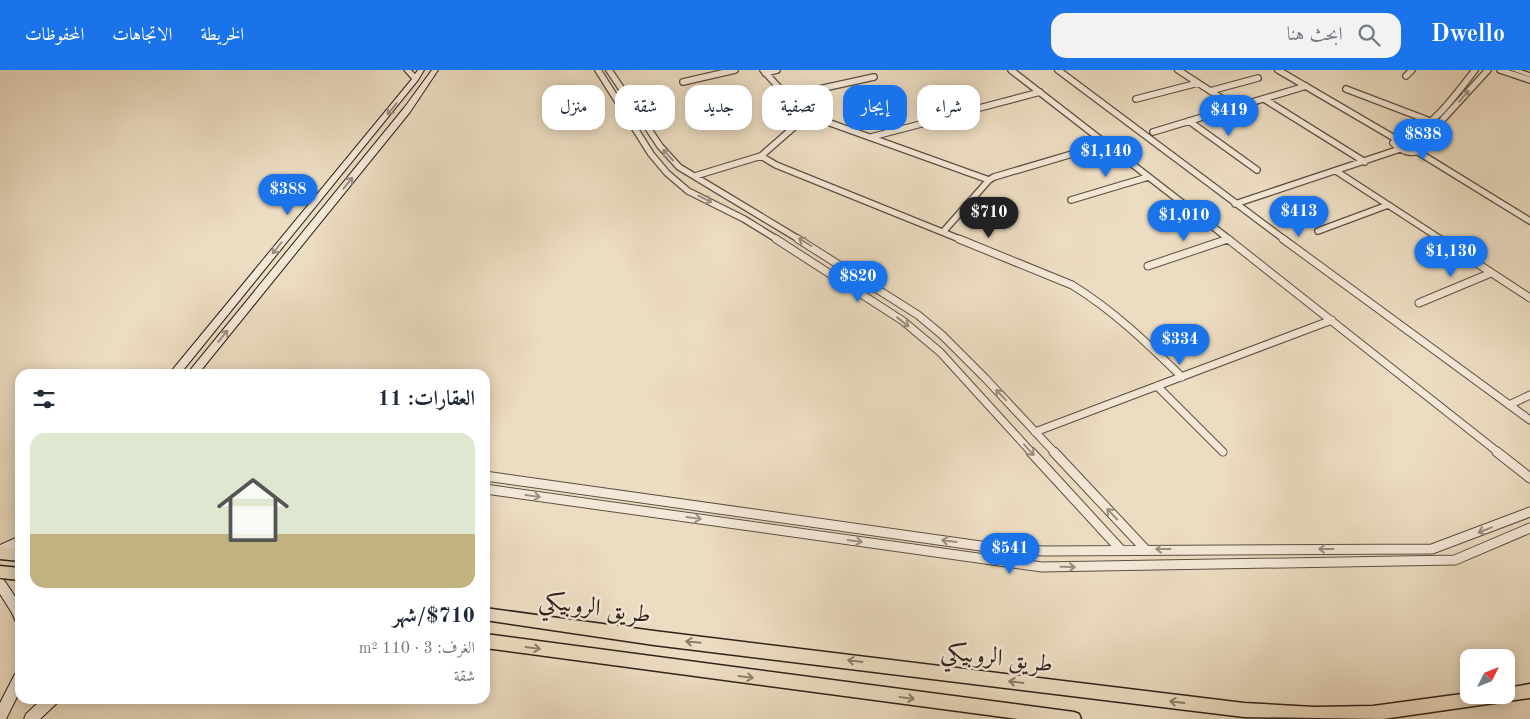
<!DOCTYPE html>
<html lang="ar">
<meta charset="utf-8">
<style>
body{margin:0;font-family:"Old Standard TT",Amiri,serif;background:#f2f2f3;color:#1f2937;direction:rtl;height:100vh;display:flex;flex-direction:column;font-size:19px;white-space:nowrap}
*{box-sizing:border-box;margin:0}
p{font-size:16px;color:#747a83}
.icon{flex:none;width:28px;height:28px;fill:none;stroke:currentColor;stroke-width:2;stroke-linecap:round;stroke-linejoin:round}
.map{position:relative;flex:1;overflow:hidden;direction:ltr}
.details{position:absolute;left:15px;top:299px;width:475px;height:335px;display:flex;flex-direction:column;background:#fff;border-radius:15px;box-shadow:0 2px 12px #0003;direction:rtl}
.details>*{flex:none}
.guide{position:absolute;left:505px;top:15px;width:475px;height:45px;direction:rtl;display:flex;gap:10px}
.needle{width:32px;rotate:48deg}
.fabs{position:absolute;left:1460px;top:579px;display:grid;gap:10px}
.fabs a{display:grid;place-items:center;width:55px;height:55px;border-radius:10px;background:#fff;box-shadow:0 2px 12px #0003;font-size:25px}
.price{position:absolute;translate:-50% -42px;padding:0 11px;border-radius:18px;background:#1a73e8;color:#fff;font-size:16px;line-height:32px;filter:drop-shadow(0 1px 2px #0008)}
.price::after{content:'';position:absolute;left:50%;top:30px;width:15px;height:11px;margin-left:-8px;background:inherit;clip-path:polygon(0 0,100% 0,50% 100%)}
.price.on{background:#222;color:#fff}
ul{padding:0;list-style:none}
li{display:grid;align-content:center;gap:10px;height:265px;padding:0 15px}
li span{display:grid;place-items:center;height:155px;border-radius:15px;color:#555}
li>.icon{margin-inline-start:auto}
span .icon{width:90px;height:90px;fill:#fffc;stroke-width:1}
li b{font-size:21px}
h2{display:flex;justify-content:space-between;align-items:center;height:60px;padding:0 15px;font-size:21px}
.tag{padding:0 18px;border-radius:15px;background:#fff;box-shadow:0 2px 12px #0003;font-size:18px;line-height:45px}
.tag.on{background:#1a73e8;color:#fff}
header{display:flex;align-items:center;gap:30px;box-sizing:border-box;height:70px;padding:0 25px;background:#1a73e8;color:#fff}
header strong{font-size:24px}
nav{display:flex;gap:28px;margin-inline-start:auto;font-size:18px}
.search{width:350px;height:45px;background:#f2f2f3;display:flex;align-items:center;gap:12px;box-sizing:border-box;padding:0 18px;border-radius:15px;color:#747a83;font-size:19px}
.map>svg:first-child{display:block}
</style>
<header>
<strong>Dwello</strong>
<div class="search"><svg class="icon" aria-label="search" viewBox="0 0 24 24"><circle cx="10" cy="10" r="6"/><path d="M15 15l6 6"/></svg>ابحث هنا</div>
<nav><a>الخريطة</a><a>الاتجاهات</a><a>المحفوظات</a></nav>
</header>
<div class="map">
<svg width="1530" height="649" viewBox="0 0 1530 649">
<rect width="100%" height="100%" fill="#ecdcc1"/>
<filter id="stains"><feTurbulence type="fractalNoise" baseFrequency=".004" numOctaves="4"/><feColorMatrix values="0 0 0 0 .2 0 0 0 0 .09 0 0 0 0 .02 0 0 0 .5 -.17"/></filter>
<radialGradient id="worn" r=".72"><stop offset=".6" stop-color="#630" stop-opacity="0"/><stop offset="1" stop-color="#630" stop-opacity=".3"/></radialGradient>
<g fill="none" stroke-linecap="round" stroke-linejoin="round">
<defs>
<path id="street-far2" d="M 598,0 L 651,84 L 667,103 L 688,121 L 744,149 L 778,170
M 609,0 L 660,76 L 679,97 L 800,170
M 763,0 L 792,32 L 819,49 L 989,110
M 1011,0 L 1230,170
M 1058,0 L 1285,170
M 1178,0 L 1235,37
M 1278,0 L 1396,69
M 1500,0 L 1530,10
M 765,3 L 777,0
M 1406,6 L 1412,0
M 683,12 L 735,0
M 1346,19 L 1430,51
M 1210,21 L 1258,8
M 787,26 L 874,7
M 1136,29 L 1198,13
M 1264,29 L 1365,92
M 968,41 L 1040,22
M 1189,51 L 1257,100
M 1153,62 L 1306,16
M 871,67 L 921,54
M 1406,68 C 1435,55 1456,24 1475,0
M 1396,69 L 1412,70 L 1422,79 C 1412,86 1401,81 1393,73 Z
M 1421,76 L 1423,71 L 1488,0
M 1418,82 L 1530,151
M 761,86 L 776,95 L 962,170
M 1336,101 L 1442,170
M 695,106 L 761,86 L 809,44
M 1071,130 L 1148,107
M 1235,134 L 1400,79
M 1318,161 L 1388,135
M 943,162 L 989,110 L 994,107 L 1106,74
M 1224,170 L 1228,169"/>
<path id="street-far1" d="M 776,169 L 903,251 L 940,282 L 1032,383
M 798,169 L 918,245 L 942,265 L 986,309 L 1055,383
M 959,169 L 1072,215 C 1113,240 1147,273 1182,307
M 1228,169 L 1499,383
M 1283,169 L 1530,350
M 1440,169 L 1530,228
M 1148,196 L 1228,169
M 1419,233 L 1491,203
M 1157,316 L 1223,382
M 1509,335 L 1530,325
M 1035,362 L 1332,250"/>
<path id="street" d="M 1031,382 L 1121,480
M 1054,382 L 1145,479
M 1497,382 L 1530,408
M 485,406 L 1002,479 L 1045,481 L 1432,479 L 1530,442
M 485,419 L 1042,497 L 1455,490 L 1530,458"/>
<path id="secondary" d="M 404,0 L 411,0 L 415,4 L 418,0 L 424,0 L 418,10 L 180,304 L 169,304 L 412,9 Z
M 432,0 L 438,0 L 410,42 L 198,304 L 187,304 L 404,38 Z
M 1511,0 L 1521,0 L 1530,3 L 1530,7 Z
M 20,466 L 20,476 L 0,485 L 0,475 Z
M 0,509 L 4,510 L 20,534 L 20,554 L 16,552 L 12,543 L 0,524 Z
M 20,602 L 20,621 L 6,649 L 0,649 L 0,633 L 15,604 Z
M 42,629 L 58,629 L 56,634 L 40,649 L 24,649 L 26,644 Z"/>
<path id="primary" d="M 0,477 L 20,479 L 20,491 L 0,489 Z
M 0,496 L 20,498 L 20,510 L 0,508 Z
M 485,538 L 654,561 L 1244,633 L 1314,637 L 1373,636 L 1469,623 L 1469,625 L 1506,625 L 1506,618 L 1530,614 L 1530,628 L 1383,649 L 1244,647 L 654,575 L 485,550 Z
M 485,564 L 1074,642 L 1079,644 L 1081,649 L 1018,649 L 485,578 Z"/>
</defs>
<use href="#street-far2" stroke="#5d5042" stroke-width="8"/>
<use href="#street-far1" stroke="#5d5042" stroke-width="9"/>
<use href="#street" stroke="#5d5042" stroke-width="11"/>
<use href="#secondary" stroke="#2d2118" stroke-width="2"/>
<use href="#primary" stroke="#2d2118" stroke-width="3"/>
<use href="#street-far2" stroke="#f3e8d7" stroke-width="5.5"/>
<use href="#street-far1" stroke="#f3e8d7" stroke-width="7"/>
<use href="#street" stroke="#f3e8d7" stroke-width="9"/>
<use href="#secondary" fill="#f3e8d7" fill-rule="evenodd"/>
<use href="#primary" fill="#ecdcc1" fill-rule="evenodd"/>
</g>
<defs><path id="oneway-shaft" d="M-6 0H5M1.5-3L5.5 0L1.5 3" fill="none" stroke-width="1.6" stroke-linecap="round" stroke-linejoin="round" transform="scale(1.25)"/></defs>
<g stroke="#9a8e81">
<use href="#oneway-shaft" transform="translate(1464 26) rotate(-49)"/>
<use href="#oneway-shaft" transform="translate(392 39) rotate(129)"/>
<use href="#oneway-shaft" transform="translate(668 85) rotate(-133)"/>
<use href="#oneway-shaft" transform="translate(348 113) rotate(-51)"/>
<use href="#oneway-shaft" transform="translate(705 129) rotate(26)"/>
<use href="#oneway-shaft" transform="translate(805 172) rotate(-148)"/>
<use href="#oneway-shaft" transform="translate(277 178) rotate(129)"/>
<use href="#oneway-shaft" transform="translate(903 252) rotate(38)"/>
<use href="#oneway-shaft" transform="translate(223 266) rotate(-51)"/>
<use href="#oneway-shaft" transform="translate(1001 325) rotate(-134)"/>
<use href="#oneway-shaft" transform="translate(1029 380) rotate(48)"/>
<use href="#oneway-shaft" transform="translate(533 426) rotate(8)"/>
<use href="#oneway-shaft" transform="translate(1112 444) rotate(-133)"/>
<use href="#oneway-shaft" transform="translate(694 448) rotate(8)"/>
<use href="#oneway-shaft" transform="translate(1485 460) rotate(159)"/>
<use href="#oneway-shaft" transform="translate(855 471) rotate(8)"/>
<use href="#oneway-shaft" transform="translate(949 471) rotate(-172)"/>
<use href="#oneway-shaft" transform="translate(1163 479) rotate(180)"/>
<use href="#oneway-shaft" transform="translate(1326 479) rotate(180)"/>
<use href="#oneway-shaft" transform="translate(1068 497) rotate(1)"/>
</g>
<g stroke="#8c7e6c">
<use href="#oneway-shaft" transform="translate(693 572) rotate(-174)"/>
<use href="#oneway-shaft" transform="translate(533 578) rotate(8)"/>
<use href="#oneway-shaft" transform="translate(855 591) rotate(-173)"/>
<use href="#oneway-shaft" transform="translate(746 607) rotate(8)"/>
<use href="#oneway-shaft" transform="translate(1016 612) rotate(-173)"/>
<use href="#oneway-shaft" transform="translate(907 628) rotate(8)"/>
<use href="#oneway-shaft" transform="translate(1177 632) rotate(-173)"/>
</g>
<g text-anchor="middle" stroke-width="5" stroke-linejoin="round" paint-order="stroke">
<g font-size="24" fill="#2d2118" stroke="#f3e8d7">
<text transform="translate(595 537) rotate(8)" y="8">طريق الروبيكي</text>
<text transform="translate(997 587) rotate(7)" y="8">طريق الروبيكي</text>
</g>
</g>
<rect width="100%" height="100%" filter="url(#stains)"/>
<rect width="100%" height="100%" fill="url(#worn)"/>
</svg>
<div class="fabs">
<a><svg class="needle" viewBox="-14 -14 28 28"><path d="M0-13l5 13h-10z" fill="#e53935"/><path d="M0 13l5-13h-10z" fill="#747a83"/></svg></a>
</div>
<b class="price" style="left:1229px;top:67px">$419</b>
<b class="price" style="left:1423px;top:91px">$838</b>
<b class="price" style="left:1106px;top:108px">$1,140</b>
<b class="price" style="left:288px;top:146px">$388</b>
<b class="price" style="left:1299px;top:168px">$413</b>
<b class="price on" style="left:989px;top:169px">$710</b>
<b class="price" style="left:1184px;top:172px">$1,010</b>
<b class="price" style="left:1451px;top:208px">$1,130</b>
<b class="price" style="left:858px;top:233px">$820</b>
<b class="price" style="left:1180px;top:296px">$334</b>
<b class="price" style="left:1010px;top:505px">$541</b>
<div class="guide">
<a class="tag">شراء</a>
<a class="tag on">إيجار</a>
<a class="tag">تصفية</a>
<a class="tag">جديد</a>
<a class="tag">شقة</a>
<a class="tag">منزل</a>
</div>
<section class="details">
<h2>العقارات: 11<svg class="icon" aria-label="filters" viewBox="0 0 24 24"><path d="M4 7h16M4 17h16"/><circle cx="9" cy="7" r="2"/><circle cx="15" cy="17" r="2"/></svg></h2>
<ul>
<li><span style="background:linear-gradient(#dfe7d0 65%,#c2b280 0)"><svg class="icon" aria-label="home" viewBox="0 0 24 24"><path d="M3 11l9-7 9 7M6 9v11h12V9"/></svg></span><div><b>$710/شهر</b><p>الغرف: 3 · 110 m²</p><p>شقة</p></div></li>
</ul>
</section>
</div>
